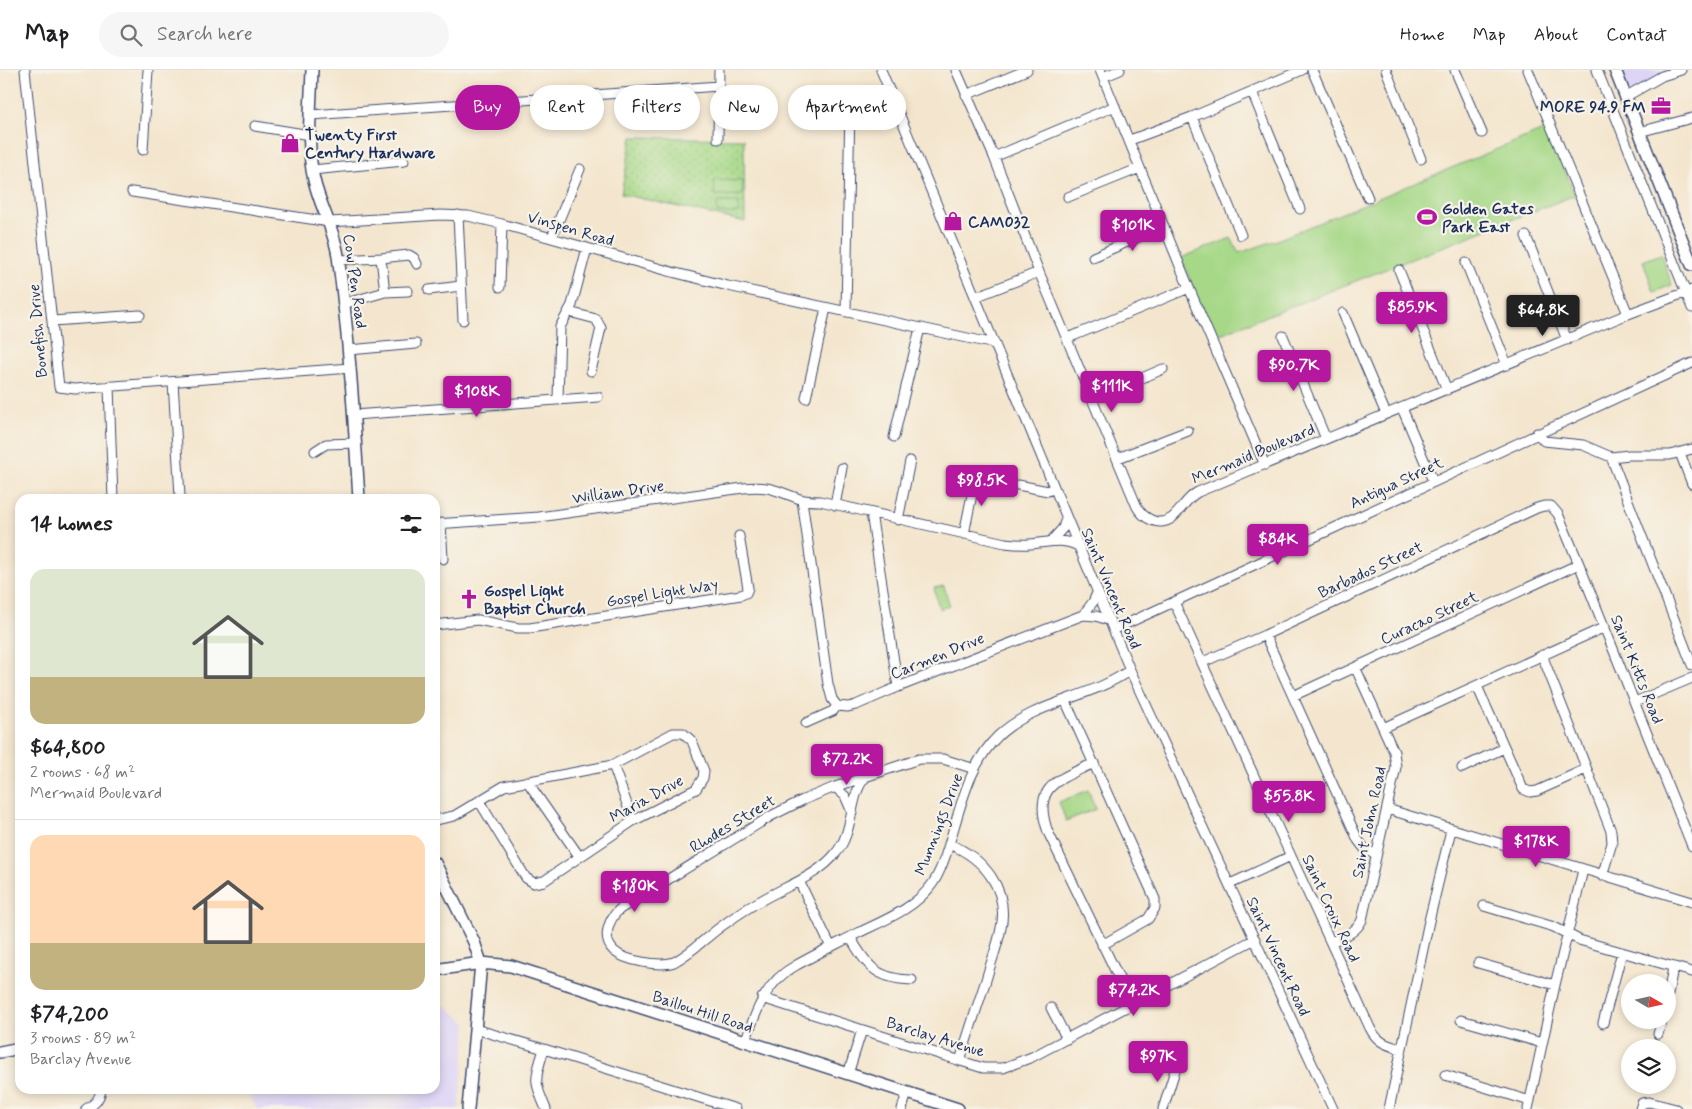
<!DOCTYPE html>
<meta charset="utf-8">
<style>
body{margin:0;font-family:Mynerve,sans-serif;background:#f6f6f6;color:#202124;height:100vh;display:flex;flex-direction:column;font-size:19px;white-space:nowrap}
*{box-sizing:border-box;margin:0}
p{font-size:16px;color:#757577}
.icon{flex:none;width:28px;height:28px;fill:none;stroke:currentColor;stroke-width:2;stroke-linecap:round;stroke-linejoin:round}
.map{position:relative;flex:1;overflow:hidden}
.sheet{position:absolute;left:15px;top:424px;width:425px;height:600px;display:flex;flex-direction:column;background:#fff;border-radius:15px;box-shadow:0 2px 8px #0003}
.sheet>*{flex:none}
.guide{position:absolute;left:455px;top:15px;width:475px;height:45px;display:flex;gap:10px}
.needle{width:32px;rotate:99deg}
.tools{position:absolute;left:1621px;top:904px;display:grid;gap:10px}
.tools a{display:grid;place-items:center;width:55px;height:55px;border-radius:50%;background:#fff;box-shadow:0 2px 8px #0003;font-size:25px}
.price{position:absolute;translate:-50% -42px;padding:0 11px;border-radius:5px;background:#b5179e;color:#fff;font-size:16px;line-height:32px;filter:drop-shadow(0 1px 2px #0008)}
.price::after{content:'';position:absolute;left:50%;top:30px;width:15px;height:11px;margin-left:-8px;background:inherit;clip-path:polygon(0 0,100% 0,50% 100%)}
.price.selected{background:#222;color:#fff}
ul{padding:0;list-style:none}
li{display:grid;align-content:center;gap:10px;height:265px;padding:0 15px}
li+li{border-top:1px solid #e0e0e0}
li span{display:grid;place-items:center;height:155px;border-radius:15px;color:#555}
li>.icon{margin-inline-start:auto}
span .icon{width:90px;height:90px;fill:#fffc;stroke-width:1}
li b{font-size:21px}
h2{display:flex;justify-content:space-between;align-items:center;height:60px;padding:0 15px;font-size:21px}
.tag{padding:0 18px;border-radius:22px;background:#fff;box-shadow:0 2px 8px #0003;font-size:18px;line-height:45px}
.tag.selected{background:#b5179e;color:#fff}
header{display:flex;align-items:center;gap:30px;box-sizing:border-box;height:70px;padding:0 25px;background:#fff;border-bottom:1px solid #e0e0e0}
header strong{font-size:24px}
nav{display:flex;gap:28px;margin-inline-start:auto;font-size:18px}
.search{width:350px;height:45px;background:#f6f6f6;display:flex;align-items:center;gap:12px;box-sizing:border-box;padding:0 18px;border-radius:28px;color:#757577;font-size:19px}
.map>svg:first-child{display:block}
</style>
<header>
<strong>Map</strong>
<div class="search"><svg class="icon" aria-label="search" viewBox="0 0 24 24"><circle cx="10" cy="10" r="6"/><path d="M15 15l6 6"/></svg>Search here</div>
<nav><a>Home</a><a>Map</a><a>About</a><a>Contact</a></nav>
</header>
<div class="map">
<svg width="1692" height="1039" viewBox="0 0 1692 1039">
<defs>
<pattern id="park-dots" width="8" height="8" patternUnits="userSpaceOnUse" patternTransform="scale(1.25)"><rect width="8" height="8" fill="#a6d887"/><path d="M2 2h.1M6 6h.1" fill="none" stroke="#8eba77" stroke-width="1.8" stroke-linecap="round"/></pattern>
</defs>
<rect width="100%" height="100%" fill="#f7f3e8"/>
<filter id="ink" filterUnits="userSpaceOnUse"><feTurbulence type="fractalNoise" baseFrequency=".02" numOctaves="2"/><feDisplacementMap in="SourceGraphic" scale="10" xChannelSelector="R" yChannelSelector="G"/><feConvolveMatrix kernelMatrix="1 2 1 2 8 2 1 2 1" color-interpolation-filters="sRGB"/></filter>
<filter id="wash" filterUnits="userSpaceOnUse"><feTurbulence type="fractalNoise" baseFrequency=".0096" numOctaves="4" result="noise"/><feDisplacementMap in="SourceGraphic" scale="20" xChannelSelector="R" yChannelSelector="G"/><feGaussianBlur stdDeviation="1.12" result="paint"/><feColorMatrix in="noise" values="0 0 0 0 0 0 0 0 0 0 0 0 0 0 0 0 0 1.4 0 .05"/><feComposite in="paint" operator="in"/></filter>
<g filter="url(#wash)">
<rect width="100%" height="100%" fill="#f4e6ce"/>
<path fill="#ded5f6" d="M 1619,0 L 1673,0 L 1628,24 Z
M 435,928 L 467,953 L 459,1039 L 257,1039 L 245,1019 L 435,1019 Z"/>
<path fill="url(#park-dots)" stroke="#608472" d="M 632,67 L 744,69 L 745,152 L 621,124 Z"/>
<path fill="#a6d887" stroke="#608472" d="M 1548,58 L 1575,125 L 1213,267 L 1181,188 L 1231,168 L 1239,183 L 1277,170 Z
M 715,110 L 743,111 L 742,125 L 714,125 Z
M 717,132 L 739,132 L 739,143 L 717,143 Z
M 1661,184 L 1672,215 L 1654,222 L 1643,191 Z
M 944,516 L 950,536 L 939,539 L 934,518 Z
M 1088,720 L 1096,739 L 1066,751 L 1059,732 Z"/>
</g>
<g filter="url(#ink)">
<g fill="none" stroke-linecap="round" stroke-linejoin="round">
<defs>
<path id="minor" d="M 25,0 L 59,317 L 75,319 L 351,298
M 881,0 L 1130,600 L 1333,1039
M 956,0 L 994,87 L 1039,202 L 1137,437 C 1144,449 1159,457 1172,448 C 1182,440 1186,428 1198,422 L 1628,244 L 1692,220
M 1100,0 L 1189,218 L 1265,395
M 1312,0 L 1368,128
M 1386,0 L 1421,89
M 1455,0 L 1482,63
M 1528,0 L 1628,244
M 1597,0 L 1692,238
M 1103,7 L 1120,0
M 1252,22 L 1300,139
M 809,25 L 899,44
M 966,25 L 1027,0
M 1625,27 L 1662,6 L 1681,0
M 311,45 L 719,16
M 1192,47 L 1241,165
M 255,56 L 310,65
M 1639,62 L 1692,48
M 718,69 L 719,0
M 1130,70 L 1192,47 L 1302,0
M 143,80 L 148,0
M 994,87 L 1115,36
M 312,100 L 404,91
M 132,122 L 330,152 L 440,145 L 468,146 L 502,154 L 672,202 L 728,216 L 995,274
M 1068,127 L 1140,98
M 458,145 L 463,250
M 1526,166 L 1567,270
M 552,167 L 580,99
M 1093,187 L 1164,156
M 381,188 L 409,185 L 414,188 L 417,194
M 339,190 L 381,188 L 385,222 L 343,234
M 1466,193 L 1507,295
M 1399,200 L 1447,320
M 500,217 L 502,154
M 429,220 L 461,216
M 385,222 L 408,221
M 975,227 L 1039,202
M 569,242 L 596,249 L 601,258 L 591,301
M 846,242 L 850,34
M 1343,243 L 1386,344
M 52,251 L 140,245
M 1283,266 L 1326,369
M 1068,268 L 1189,218
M 349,280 L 416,274
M 173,312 L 180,426
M 109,316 L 113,429
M 806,328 L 826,238
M 1093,329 L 1163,299
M 558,330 L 560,257 L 572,235 L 587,178
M 1402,338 L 1433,411
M 354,345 L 598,327
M 1537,363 L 1544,371 L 1583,375 L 1611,387 L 1629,385 L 1670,385 L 1692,379
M 894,367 L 920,258
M 315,381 L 326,374 L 356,373
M 1680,383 L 1692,414
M 1611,387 L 1692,595
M 1118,388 L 1188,361
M 1018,415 L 1048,421 L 1054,418
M 802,430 L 828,614 L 832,629 L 837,636
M 835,435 L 842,398
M 871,443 L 898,617
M 898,450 L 910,391
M 441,453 L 443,489
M 435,454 L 539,447 L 743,418 C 771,415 776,421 800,429 C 806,431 814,431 820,431 L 1005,473 C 1013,474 1021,475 1030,474 C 1047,473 1062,467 1078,476
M 964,464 L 976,405
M 1051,471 L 1063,458 L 1066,448
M 1174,532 L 1370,958 C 1377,972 1386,975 1401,979
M 1083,545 L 1093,532 L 1097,523
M 435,555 L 478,550 L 518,558 L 530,558 L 741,525 L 746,523 L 748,518 L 739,466
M 1113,560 L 1692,293
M 1265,565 L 1358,770 L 1365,779 L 1376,785
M 1542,585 L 1611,761 L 1612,773 L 1602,806
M 1203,592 L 1265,565 L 1537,438 L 1544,436 L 1551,436 L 1558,444 L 1579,494 L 1692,776
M 1477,616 L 1523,719 L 1530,722 L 1537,721 L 1586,699
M 1293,626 L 1579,494
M 1065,630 L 1155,829 L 1155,838 L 1148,849 L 1102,875
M 1635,632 L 1692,608
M 837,636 L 848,637 L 856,635 L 898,617 L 1083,545 L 1096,546 L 1108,550
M 806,653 L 833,641 L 837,636
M 1383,658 L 1605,557
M 1094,693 C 1059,710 1031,715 1048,762 L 1132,935
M 613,695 L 633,751
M 1462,698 L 1504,678
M 867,706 C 849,721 855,761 836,783 C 818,806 786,816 762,830 C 749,837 737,845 726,853 C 708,865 693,882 674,892 C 660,897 625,891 614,881 C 601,869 609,848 620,839 L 771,746 L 803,730 L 835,717 L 919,689 L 943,689 L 975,699
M 527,711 L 579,786
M 835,717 L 845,726 L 852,742
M 1387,739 L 1692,832
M 435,750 L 454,746 L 504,716 L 613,695 L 673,663 L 683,663 L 692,671 L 704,701 L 703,708 L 696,719 L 633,751 L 544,811 L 534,813 L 526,808 L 479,731
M 949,774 C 984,788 1009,819 1001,858 C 998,875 991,892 986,910 C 977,937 968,964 960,991
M 799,811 L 831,877
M 1230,814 L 1291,786
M 1484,836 L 1554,857 L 1579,870 L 1692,902
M 850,867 C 867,896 876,909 912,910
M 1331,872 C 1343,867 1356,863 1362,850 L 1396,697 L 1394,682 L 1356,599
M 1478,893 L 1555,915
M 1668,924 L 1673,898
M 762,928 L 983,998 L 1003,998 L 1032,987 L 1255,869
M 1051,938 L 1067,969
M 1461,950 L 1542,973
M 1603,953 L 1622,882
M 475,959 L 544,979 L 736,1039
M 1658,964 L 1662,950
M 745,972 C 756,942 765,912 795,896 C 816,884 837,874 858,863 C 885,850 916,838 933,813 C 941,801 946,785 950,771 C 961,735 970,693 998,666 C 1035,631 1090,629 1130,600
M 544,979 C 535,1009 533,1010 546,1039
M 848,1004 L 862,960
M 1445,1005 L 1530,1031
M 86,1039 C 95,1034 100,1029 101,1019
M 902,1039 L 907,1023
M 1163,1039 L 1177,994
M 1389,1039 L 1429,851 L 1451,760
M 1528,1039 L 1555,915 L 1583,800
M 1640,1039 L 1642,1033 L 1649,1032 L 1676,1039"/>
<path id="major" d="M 312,0 C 311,35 306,77 314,110 C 320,136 334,159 338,186 C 349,266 354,348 359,429
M 1615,0 L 1692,195
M 435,793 L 474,872 L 481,893 L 468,1039
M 435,900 L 481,893 L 511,896 L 958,1039
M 0,982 L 20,978"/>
</defs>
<use href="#minor" stroke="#3c4a6f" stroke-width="11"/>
<use href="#major" stroke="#3c4a6f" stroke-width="14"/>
<use href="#minor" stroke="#fff" stroke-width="9"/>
<use href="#major" stroke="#fff" stroke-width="11"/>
</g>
</g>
<defs>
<symbol id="office-bare" viewBox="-9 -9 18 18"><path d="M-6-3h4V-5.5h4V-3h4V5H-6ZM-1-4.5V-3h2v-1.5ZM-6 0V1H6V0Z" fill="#b5179e" stroke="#f7f3e8" stroke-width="2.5" paint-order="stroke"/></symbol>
<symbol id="shop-bare" viewBox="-9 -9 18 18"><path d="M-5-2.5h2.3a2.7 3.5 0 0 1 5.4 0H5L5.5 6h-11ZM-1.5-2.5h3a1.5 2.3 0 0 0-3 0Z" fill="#b5179e" stroke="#f7f3e8" stroke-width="2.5" paint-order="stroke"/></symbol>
<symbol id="stadium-bare" viewBox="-9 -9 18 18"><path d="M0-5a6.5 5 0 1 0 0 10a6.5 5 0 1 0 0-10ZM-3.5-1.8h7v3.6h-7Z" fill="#b5179e" stroke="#f7f3e8" stroke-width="2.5" paint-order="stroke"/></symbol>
<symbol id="church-bare" viewBox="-9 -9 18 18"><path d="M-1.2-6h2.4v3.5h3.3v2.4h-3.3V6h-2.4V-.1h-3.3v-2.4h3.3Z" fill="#b5179e" stroke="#f7f3e8" stroke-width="2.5" paint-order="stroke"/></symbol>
</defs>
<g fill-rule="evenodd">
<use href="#office-bare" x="1647" y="22" width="28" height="28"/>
<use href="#shop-bare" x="276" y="59" width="28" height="28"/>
<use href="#stadium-bare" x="1413" y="133" width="28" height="28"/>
<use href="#shop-bare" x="939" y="137" width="28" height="28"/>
<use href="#church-bare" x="455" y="515" width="28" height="28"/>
</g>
<g text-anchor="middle" stroke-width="4.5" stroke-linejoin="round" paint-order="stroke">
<g font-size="16" font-weight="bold" fill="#1b2f5e" stroke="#f7f3e8" text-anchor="start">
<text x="1646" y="42" text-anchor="end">MORE 94.9 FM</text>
<text x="305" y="70">Twenty First<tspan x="305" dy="18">Century Hardware</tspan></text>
<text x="1442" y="144">Golden Gates<tspan x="1442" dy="18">Park East</tspan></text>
<text x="968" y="157">CAM032</text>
<text x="484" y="526">Gospel Light<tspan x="484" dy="18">Baptist Church</tspan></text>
</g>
<g font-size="16" fill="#1b2f5e" stroke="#f7f3e8">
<text transform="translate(571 158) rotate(16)" y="6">Vinspen Road</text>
<text transform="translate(356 211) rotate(82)" y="6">Cow Pen Road</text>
<text transform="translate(37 261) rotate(-95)" y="6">Bonefish Drive</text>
<text transform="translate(1253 383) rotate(-23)" y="6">Mermaid Boulevard</text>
<text transform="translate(1396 412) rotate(-25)" y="6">Antigua Street</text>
<text transform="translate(618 421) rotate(-8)" y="6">William Drive</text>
<text transform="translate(1370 499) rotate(-25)" y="6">Barbados Street</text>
<text transform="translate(1112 518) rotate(67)" y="6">Saint Vincent Road</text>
<text transform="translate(662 522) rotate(-9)" y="6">Gospel Light Way</text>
<text transform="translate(1429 547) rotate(-25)" y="6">Curacao Street</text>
<text transform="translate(937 585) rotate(-22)" y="6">Carmen Drive</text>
<text transform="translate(1638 599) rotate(68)" y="6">Saint Kitts Road</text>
<text transform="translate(646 728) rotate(-29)" y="6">Maria Drive</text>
<text transform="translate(1368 752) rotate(-78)" y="6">Saint John Road</text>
<text transform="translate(732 753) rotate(-31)" y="6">Rhodes Street</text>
<text transform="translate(938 754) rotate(-69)" y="6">Munnings Drive</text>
<text transform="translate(1332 838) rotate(65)" y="6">Saint Croix Road</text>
<text transform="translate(1279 886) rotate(65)" y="6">Saint Vincent Road</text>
<text transform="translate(703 941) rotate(18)" y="6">Baillou Hill Road</text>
<text transform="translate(936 966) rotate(17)" y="6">Barclay Avenue</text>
</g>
</g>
</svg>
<div class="tools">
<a><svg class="needle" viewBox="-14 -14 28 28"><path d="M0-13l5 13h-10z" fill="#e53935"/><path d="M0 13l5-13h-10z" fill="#757577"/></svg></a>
<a><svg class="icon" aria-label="layers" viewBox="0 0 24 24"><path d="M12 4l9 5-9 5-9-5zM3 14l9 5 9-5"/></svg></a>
</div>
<b class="price" style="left:1133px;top:182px">$101K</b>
<b class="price" style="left:1412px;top:264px">$85.9K</b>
<b class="price selected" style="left:1543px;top:267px">$64.8K</b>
<b class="price" style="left:1294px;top:322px">$90.7K</b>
<b class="price" style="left:1112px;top:343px">$111K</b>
<b class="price" style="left:477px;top:348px">$108K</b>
<b class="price" style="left:982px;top:437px">$98.5K</b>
<b class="price" style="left:1278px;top:496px">$84K</b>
<b class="price" style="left:847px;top:716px">$72.2K</b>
<b class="price" style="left:1289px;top:753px">$55.8K</b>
<b class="price" style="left:1536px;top:798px">$178K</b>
<b class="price" style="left:635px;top:843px">$180K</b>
<b class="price" style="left:1134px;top:947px">$74.2K</b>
<b class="price" style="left:1158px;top:1013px">$97K</b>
<div class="guide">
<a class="tag selected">Buy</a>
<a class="tag">Rent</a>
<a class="tag">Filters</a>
<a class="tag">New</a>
<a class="tag">Apartment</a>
</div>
<section class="sheet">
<h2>14 homes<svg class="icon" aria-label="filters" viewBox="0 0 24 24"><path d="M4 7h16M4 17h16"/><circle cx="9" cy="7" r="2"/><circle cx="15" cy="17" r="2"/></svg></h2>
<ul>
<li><span style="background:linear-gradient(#dfe7d0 70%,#c2b280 0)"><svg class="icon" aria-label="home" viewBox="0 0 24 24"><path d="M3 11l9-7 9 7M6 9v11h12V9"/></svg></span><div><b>$64,800</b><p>2 rooms · 68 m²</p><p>Mermaid Boulevard</p></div></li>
<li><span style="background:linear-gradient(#ffd9b3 70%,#c2b280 0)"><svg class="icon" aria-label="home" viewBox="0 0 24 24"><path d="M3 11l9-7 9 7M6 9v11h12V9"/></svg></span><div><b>$74,200</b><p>3 rooms · 89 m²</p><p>Barclay Avenue</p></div></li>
</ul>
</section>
</div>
